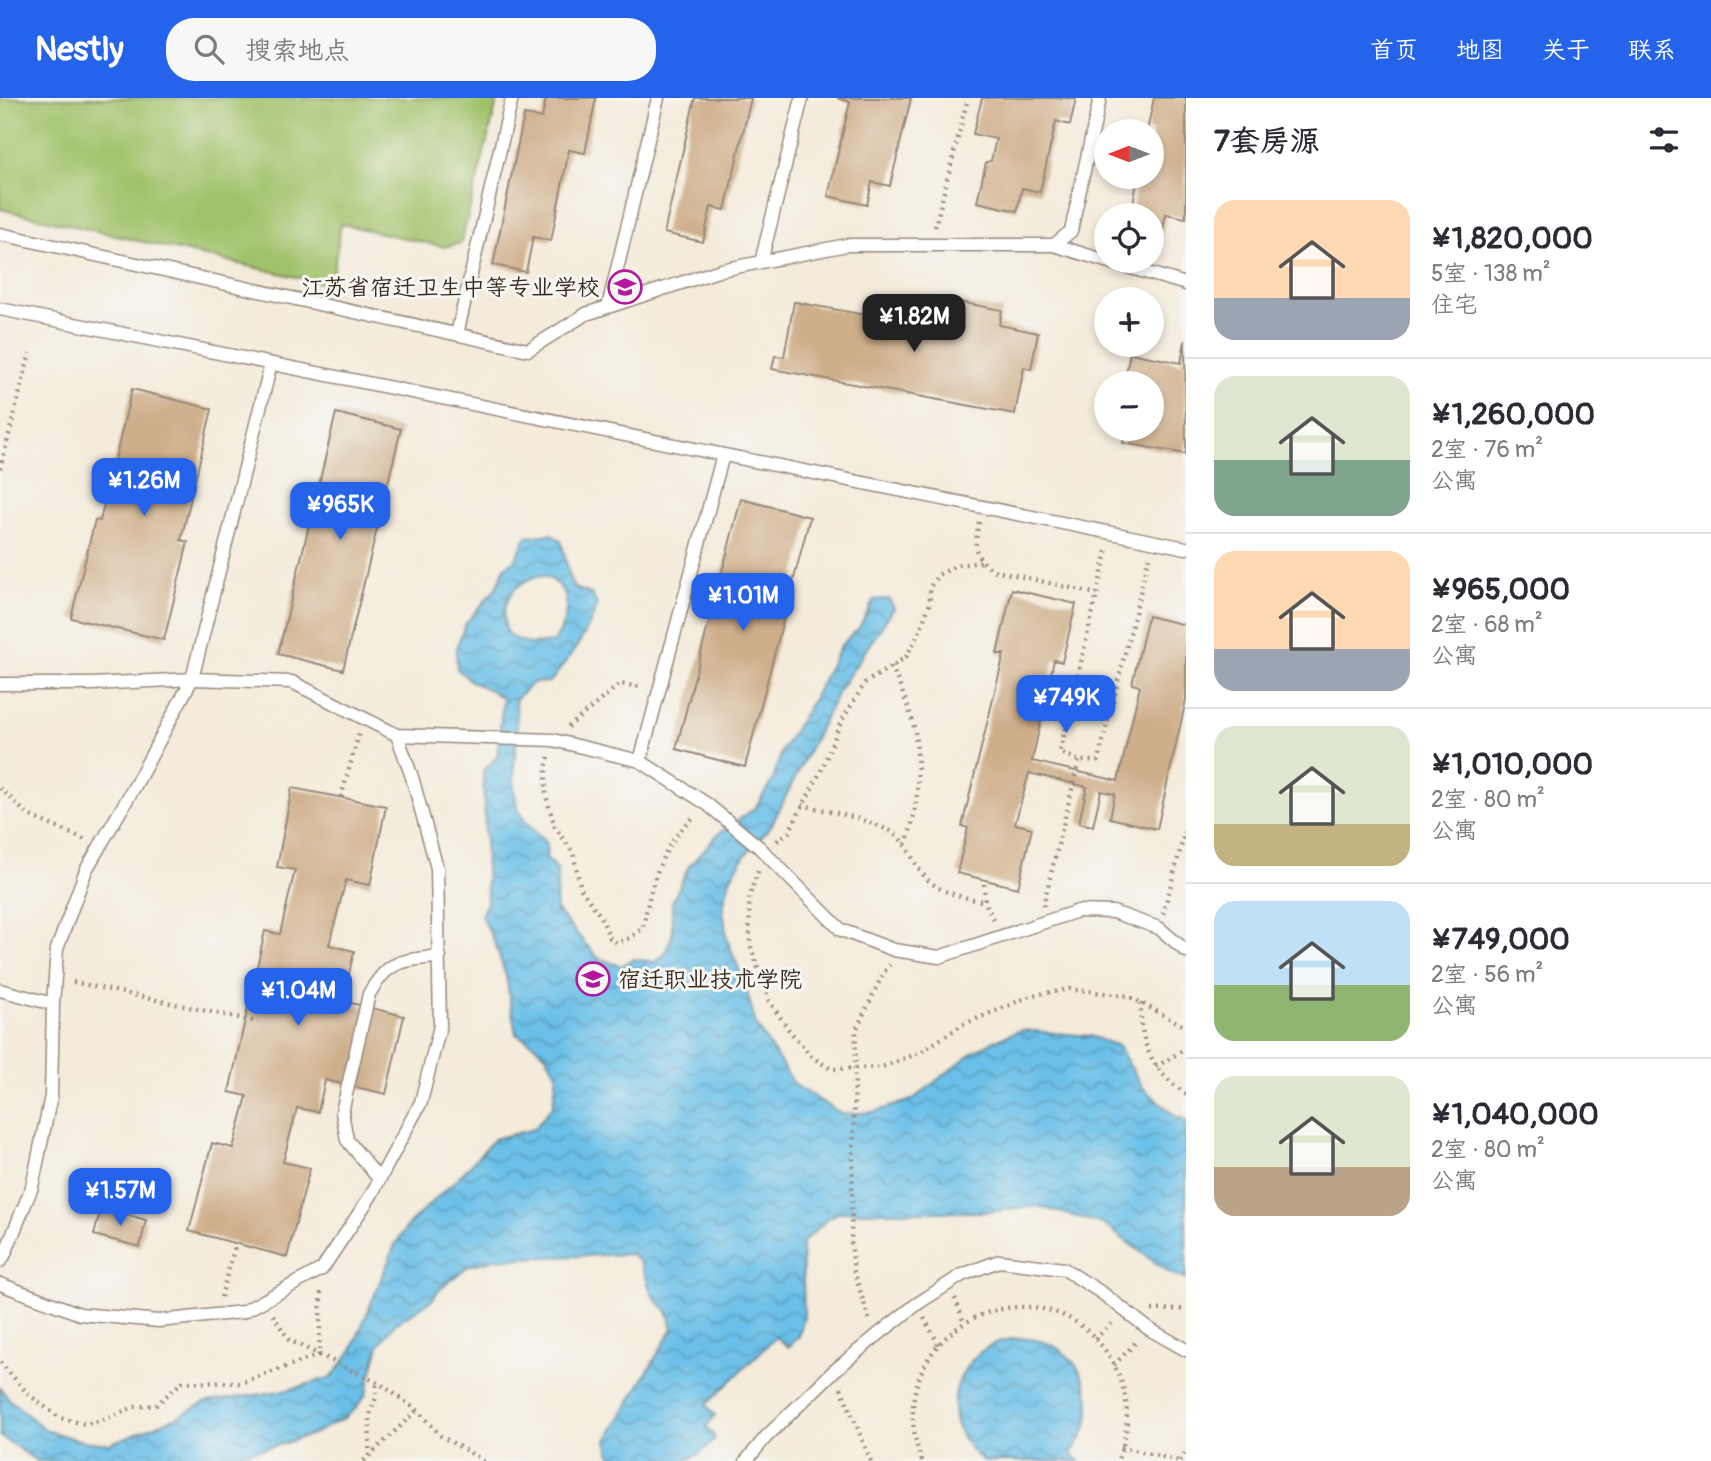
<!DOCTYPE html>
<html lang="zh">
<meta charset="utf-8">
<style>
body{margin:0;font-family:Pangolin,"LXGW WenKai TC",sans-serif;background:#f7f7f7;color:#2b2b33;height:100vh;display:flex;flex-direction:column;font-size:26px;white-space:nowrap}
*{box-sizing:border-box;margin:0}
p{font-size:23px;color:#7c7c81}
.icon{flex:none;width:38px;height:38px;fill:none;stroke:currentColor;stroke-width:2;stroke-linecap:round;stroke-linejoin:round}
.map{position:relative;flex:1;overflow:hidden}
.panel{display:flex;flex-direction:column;background:#fff;width:525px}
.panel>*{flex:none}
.needle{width:46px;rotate:270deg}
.buttons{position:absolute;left:1094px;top:21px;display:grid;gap:14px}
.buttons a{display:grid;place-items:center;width:70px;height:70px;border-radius:50%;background:#fff;box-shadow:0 4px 10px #0003;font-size:35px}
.price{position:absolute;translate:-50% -60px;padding:0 16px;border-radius:14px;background:#2563eb;color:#fff;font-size:23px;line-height:46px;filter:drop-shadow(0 2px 4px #0008)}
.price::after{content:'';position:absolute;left:50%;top:42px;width:21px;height:16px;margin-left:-10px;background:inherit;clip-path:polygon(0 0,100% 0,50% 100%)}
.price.current{background:#222;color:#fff}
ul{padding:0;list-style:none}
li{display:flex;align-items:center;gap:21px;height:175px;padding:0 28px}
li+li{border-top:2px solid #e1e1e2}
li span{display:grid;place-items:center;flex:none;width:196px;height:140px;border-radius:21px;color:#555}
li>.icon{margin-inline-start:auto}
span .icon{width:84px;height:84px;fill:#fffc;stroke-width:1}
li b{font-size:30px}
h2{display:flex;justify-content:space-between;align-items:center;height:84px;padding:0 28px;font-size:30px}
header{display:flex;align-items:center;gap:42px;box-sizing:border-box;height:98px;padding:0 35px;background:#2563eb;color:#fff}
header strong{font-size:33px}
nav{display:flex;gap:38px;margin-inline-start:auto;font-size:24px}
.search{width:490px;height:63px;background:#f7f7f7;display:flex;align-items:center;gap:18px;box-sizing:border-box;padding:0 24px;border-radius:28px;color:#7c7c81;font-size:26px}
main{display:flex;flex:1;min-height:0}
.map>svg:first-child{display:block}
</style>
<header>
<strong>Nestly</strong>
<div class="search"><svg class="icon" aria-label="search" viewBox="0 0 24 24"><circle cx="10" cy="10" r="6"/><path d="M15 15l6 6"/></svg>搜索地点</div>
<nav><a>首页</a><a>地图</a><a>关于</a><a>联系</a></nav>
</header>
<main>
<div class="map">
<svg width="1186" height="1363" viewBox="0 0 1186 1363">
<defs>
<pattern id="water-waves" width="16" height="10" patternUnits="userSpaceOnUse" patternTransform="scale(1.75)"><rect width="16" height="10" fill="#6bc0e8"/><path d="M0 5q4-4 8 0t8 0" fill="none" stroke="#599cbb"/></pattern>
</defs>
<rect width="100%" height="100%" fill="#f6f6f2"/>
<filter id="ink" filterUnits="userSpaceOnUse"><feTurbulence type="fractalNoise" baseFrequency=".0143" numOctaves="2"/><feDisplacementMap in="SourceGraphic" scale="14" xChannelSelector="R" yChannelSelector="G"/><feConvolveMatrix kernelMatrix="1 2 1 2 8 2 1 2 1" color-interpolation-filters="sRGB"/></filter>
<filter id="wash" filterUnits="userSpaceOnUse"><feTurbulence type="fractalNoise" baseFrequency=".00686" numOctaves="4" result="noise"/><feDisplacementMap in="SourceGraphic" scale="28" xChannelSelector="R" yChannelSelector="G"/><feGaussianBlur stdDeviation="1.57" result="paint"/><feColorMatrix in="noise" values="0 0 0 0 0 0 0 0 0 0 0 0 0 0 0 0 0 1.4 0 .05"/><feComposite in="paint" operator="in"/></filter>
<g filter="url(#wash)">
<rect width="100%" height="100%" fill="#f4ebda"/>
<path fill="#a1c26b" stroke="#6e7644" stroke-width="2" d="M 0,0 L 498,0 L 461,145 L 445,149 L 341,126 L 331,187 L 0,111 Z"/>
<path fill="url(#water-waves)" stroke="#537583" stroke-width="2" fill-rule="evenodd" d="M 551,436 L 561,443 L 571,484 L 575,490 L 591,496 L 597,506 C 589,535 569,561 550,584 L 532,585 L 515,602 C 522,636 505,689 521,717 C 527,728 539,737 547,746 L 546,760 L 557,771 L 556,812 L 598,860 L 621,868 L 633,861 L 654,864 L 664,857 L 672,838 L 672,804 L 689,768 L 719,735 L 755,710 L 773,682 L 782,652 L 811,605 L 841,547 L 859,530 L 874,502 L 889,501 L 894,510 L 838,594 L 771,728 L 745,757 L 730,781 L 723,810 L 727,842 L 744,883 L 756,927 L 795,987 L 842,1016 L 874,1014 L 912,1002 L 972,955 L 993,943 L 1021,932 L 1090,938 L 1118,948 L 1144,991 L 1175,1018 L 1186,1022 L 1186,1182 L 1168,1174 L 1103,1126 L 1037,1108 L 987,1114 L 839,1114 L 829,1120 L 802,1145 L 804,1218 L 799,1238 L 789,1249 L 776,1239 L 706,1307 L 715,1317 L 706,1329 L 714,1338 L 714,1343 L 699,1356 L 684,1363 L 616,1363 L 610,1354 L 607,1342 L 673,1230 L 667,1213 L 653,1199 L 640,1164 L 632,1156 L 496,1161 L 468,1168 L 438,1193 L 433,1201 L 395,1226 L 379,1247 L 366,1296 L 355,1311 L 343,1321 L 313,1336 L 275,1348 L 203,1363 L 37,1363 L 0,1338 L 0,1290 L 11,1303 L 47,1333 L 83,1343 L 109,1346 L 175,1320 L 206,1304 L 288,1292 L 332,1279 L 352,1252 L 395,1147 L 408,1127 L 465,1073 L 494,1041 L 534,1031 L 553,1007 L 557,977 L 546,957 L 532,945 L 516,936 L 506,878 L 494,843 L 481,817 L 487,805 L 483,673 L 497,659 L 503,601 L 492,593 L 472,584 L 457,571 L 456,550 L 466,525 L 496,490 L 505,469 L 515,462 L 526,439 ZM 543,478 C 575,488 569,521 554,544 L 529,546 L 509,538 C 495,511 513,480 543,478 Z
M 1018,1240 C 1033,1241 1048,1243 1060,1252 C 1086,1270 1097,1308 1083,1336 C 1080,1343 1075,1349 1071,1355 L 1080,1363 L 983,1363 C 973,1354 964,1345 959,1333 C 945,1299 963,1259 996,1245 C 1003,1242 1011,1241 1018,1240 Z"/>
<g id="blocks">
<path fill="#cfaf8a" d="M 546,0 L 596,0 L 585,55 L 569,52 L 551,143 L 533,139 L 526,174 L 493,167 L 524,17 L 542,20 Z
M 695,0 L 751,0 L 725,112 L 711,109 L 703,144 L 664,135 Z
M 837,0 L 911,0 L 890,88 L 872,84 L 867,107 L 828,98 L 850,4 Z
M 982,0 L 1076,0 L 1070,27 L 1056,23 L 1040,94 L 1022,90 L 1017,113 L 977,104 L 986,64 L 991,63 L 996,41 L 973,36 Z
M 1154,0 L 1186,0 L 1186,120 L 1166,116 L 1160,146 L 1152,145 L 1152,117 L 1131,117 L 1138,79 L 1152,79 L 1152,33 L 1147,33 Z
M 943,201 L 1002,212 L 999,227 L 1038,235 L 1031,271 L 1024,269 L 1015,316 L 772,271 L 775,258 L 784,259 L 794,204 L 937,230 Z
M 1185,242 L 1186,356 L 1123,345 L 1126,331 L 1152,331 L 1152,285 L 1124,285 L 1130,255 L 1181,265 Z
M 132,291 L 212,311 L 181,442 L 188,444 L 164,542 L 71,520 L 95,422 L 100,423 Z
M 336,315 L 401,331 L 343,572 L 278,556 Z
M 741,401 L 810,419 L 745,669 L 676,651 Z
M 1012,491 L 1076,506 L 1062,564 L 1054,562 L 1032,663 L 1118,683 L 1140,588 L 1132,586 L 1148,518 L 1186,527 L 1186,602 L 1157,731 L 1110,720 L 1115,696 L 1101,693 L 1093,728 L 1079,725 L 1087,689 L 1029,675 L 1015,726 L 1032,730 L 1018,790 L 957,775 L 968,730 L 962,728 L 1004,556 L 997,556 Z
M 292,690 L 386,708 L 370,787 L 346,782 L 329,847 L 354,853 L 343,903 L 404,918 L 386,996 L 325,982 L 318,1014 L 297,1010 L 283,1064 L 310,1070 L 287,1159 L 189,1133 L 212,1045 L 233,1050 L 247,998 L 229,994 L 265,833 L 280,836 L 295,772 L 277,769 Z
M 101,1110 L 146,1122 L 140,1149 L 94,1137 Z"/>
</g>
</g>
<g filter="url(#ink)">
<use href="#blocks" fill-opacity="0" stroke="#988a7c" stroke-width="2"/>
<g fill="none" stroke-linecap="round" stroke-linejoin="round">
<defs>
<path id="service" d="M 0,136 L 528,252 L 586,216 L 721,172 L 847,147 L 1054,147 L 1071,133 L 1100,0
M 1054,147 L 1106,163
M 1107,163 L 1186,186
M 761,164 L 802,0
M 608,209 L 658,0
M 0,211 L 1186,450
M 457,236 L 512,0
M 0,586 L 92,586 L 192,581 L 292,584 L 397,637 L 553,642 L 640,663 L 707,706 L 759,749 L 841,832 L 894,852 L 939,859 L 1078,813 L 1113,814 L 1159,830 L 1186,853
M 640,663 L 723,357
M 0,892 L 53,906
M 379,1081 L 347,1042 L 342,1014 L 369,896 C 390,859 402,864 440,858
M 0,1163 L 4,1158 L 32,1089 L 51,998 L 53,906 L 57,851 L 86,772 L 136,686 L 192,581 L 271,266
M 0,1186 L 80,1216 L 159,1223 L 243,1214 L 322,1171 L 370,1099 L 421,1004 L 440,928 L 437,770 L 412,679 L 397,637
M 746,1363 L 766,1339 L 834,1273 L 875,1239 L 917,1206 L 962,1177 L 999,1163 L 1064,1171 L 1102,1195 L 1149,1231 L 1186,1252"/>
</defs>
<use href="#service" stroke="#988a7c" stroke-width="15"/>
<path stroke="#988a7c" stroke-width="4.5" stroke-dasharray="2 5" stroke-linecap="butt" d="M 935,129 L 968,0
M 0,371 L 30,255
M 979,424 C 975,448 971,457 993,472 L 1097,496
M 1107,453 L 1060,654 L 1079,663 L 1098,663 L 1149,459
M 892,568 C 900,590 911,612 915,635 C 920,670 919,714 905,747
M 568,629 L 620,586 L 642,589
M 549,659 L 546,670 L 546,698 L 555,729 L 573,755 L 581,791 L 601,819 L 610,840 L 617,845 L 630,840 L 643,830 C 651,787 660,749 694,719
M 0,690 L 28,717 L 86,742
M 341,699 L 359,636
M 802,707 C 831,714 864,720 890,733 C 908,743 913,766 926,780 C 941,796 965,799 985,804
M 777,743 L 789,734 L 821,673 L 841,624 L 865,585 L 906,559 L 919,535 L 930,505 L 930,489 L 938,477 L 958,467 L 981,464
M 758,773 L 749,799 L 750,846 L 769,903 L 789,932 L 812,959 L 831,971 L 882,969 L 919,955 L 962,927 L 1033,897 L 1070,891 L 1128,898 L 1186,929
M 984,786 L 985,804 L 995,825
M 1043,808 L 1079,663
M 1163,816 L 1186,730
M 73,884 L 258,924
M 1141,905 C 1139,946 1152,972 1186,996
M 1156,969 L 1186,950
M 221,1199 L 236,1144
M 955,1200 L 964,1225
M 1152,1212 L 1186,1211
M 273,1217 L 289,1242 L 382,1287 L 417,1312 L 441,1338 L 484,1363
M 924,1220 L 939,1247
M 869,1221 L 854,1173 L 851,1144 L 856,932 L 884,874 L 890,867
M 1095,1241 L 1113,1224
M 0,1264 L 28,1296 L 60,1320 L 84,1326 L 101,1323 L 134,1309 L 156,1307 L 182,1284 L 241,1285 L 319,1257 L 321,1190
M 1114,1267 L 1138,1242
M 841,1290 L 871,1363
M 1121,1349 L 1179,1363
M 369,1358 L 370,1317 L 376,1299 L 376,1284
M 364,1363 L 417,1312
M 922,1363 C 869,1224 1060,1145 1118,1275 C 1130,1302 1130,1336 1117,1363
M 1180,1363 L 1186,1352"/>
<use href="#service" stroke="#fff" stroke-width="12"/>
</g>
</g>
<defs>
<symbol id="school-ring" viewBox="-11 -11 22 22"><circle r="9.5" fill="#f6f6f2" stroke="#b5179e" stroke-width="1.5"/><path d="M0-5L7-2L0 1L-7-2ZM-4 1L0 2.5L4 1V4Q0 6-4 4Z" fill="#b5179e"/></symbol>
<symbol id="university-ring" viewBox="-11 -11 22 22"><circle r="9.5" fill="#f6f6f2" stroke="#b5179e" stroke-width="1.5"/><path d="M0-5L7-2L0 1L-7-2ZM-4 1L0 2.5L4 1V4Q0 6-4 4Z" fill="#b5179e"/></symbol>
</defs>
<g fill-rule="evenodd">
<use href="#school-ring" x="606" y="170" width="38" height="38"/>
<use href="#university-ring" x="574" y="862" width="38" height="38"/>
</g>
<g text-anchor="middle" stroke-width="6" stroke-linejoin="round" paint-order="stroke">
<g font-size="23" fill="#3b2a1e" stroke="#f6f6f2" text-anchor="end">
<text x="600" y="197">江苏省宿迁卫生中等专业学校</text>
<text x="618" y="889" text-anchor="start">宿迁职业技术学院</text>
</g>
</g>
</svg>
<div class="buttons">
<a><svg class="needle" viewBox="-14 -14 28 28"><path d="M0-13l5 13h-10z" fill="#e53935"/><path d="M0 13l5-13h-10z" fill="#7c7c81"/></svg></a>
<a><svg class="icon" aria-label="locate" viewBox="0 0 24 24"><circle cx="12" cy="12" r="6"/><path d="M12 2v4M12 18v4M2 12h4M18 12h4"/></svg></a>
<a>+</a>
<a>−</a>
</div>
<b class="price current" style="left:914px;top:256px">¥1.82M</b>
<b class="price" style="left:144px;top:420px">¥1.26M</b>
<b class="price" style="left:340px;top:444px">¥965K</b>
<b class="price" style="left:743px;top:535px">¥1.01M</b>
<b class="price" style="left:1066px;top:637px">¥749K</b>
<b class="price" style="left:298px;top:930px">¥1.04M</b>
<b class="price" style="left:120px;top:1130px">¥1.57M</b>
</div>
<section class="panel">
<h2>7套房源<svg class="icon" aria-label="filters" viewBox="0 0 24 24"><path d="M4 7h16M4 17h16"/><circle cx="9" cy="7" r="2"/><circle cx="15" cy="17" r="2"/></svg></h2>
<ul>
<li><span style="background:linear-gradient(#ffd9b3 70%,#9aa5b1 0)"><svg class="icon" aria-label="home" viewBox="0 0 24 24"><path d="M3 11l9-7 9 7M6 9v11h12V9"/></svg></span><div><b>¥1,820,000</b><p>5室 · 138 m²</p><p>住宅</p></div></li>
<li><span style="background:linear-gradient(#dfe7d0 60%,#7fa58c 0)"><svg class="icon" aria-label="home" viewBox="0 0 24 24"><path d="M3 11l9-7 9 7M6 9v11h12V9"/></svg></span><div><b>¥1,260,000</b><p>2室 · 76 m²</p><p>公寓</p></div></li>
<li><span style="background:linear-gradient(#ffd9b3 70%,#9aa5b1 0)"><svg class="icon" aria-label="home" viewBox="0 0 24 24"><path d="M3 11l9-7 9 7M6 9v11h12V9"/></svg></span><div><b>¥965,000</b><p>2室 · 68 m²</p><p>公寓</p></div></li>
<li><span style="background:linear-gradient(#dfe7d0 70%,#c2b280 0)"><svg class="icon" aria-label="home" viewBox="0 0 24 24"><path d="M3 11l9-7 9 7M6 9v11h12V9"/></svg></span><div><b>¥1,010,000</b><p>2室 · 80 m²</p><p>公寓</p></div></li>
<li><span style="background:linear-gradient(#bfe0f5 60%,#8fb573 0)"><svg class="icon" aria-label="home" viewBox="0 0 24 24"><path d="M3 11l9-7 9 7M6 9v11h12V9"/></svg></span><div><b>¥749,000</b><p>2室 · 56 m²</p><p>公寓</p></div></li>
<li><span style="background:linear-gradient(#dfe7d0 65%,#b9a48a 0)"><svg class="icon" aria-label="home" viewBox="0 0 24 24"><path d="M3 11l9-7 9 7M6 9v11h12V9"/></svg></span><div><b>¥1,040,000</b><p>2室 · 80 m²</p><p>公寓</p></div></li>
</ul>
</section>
</main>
